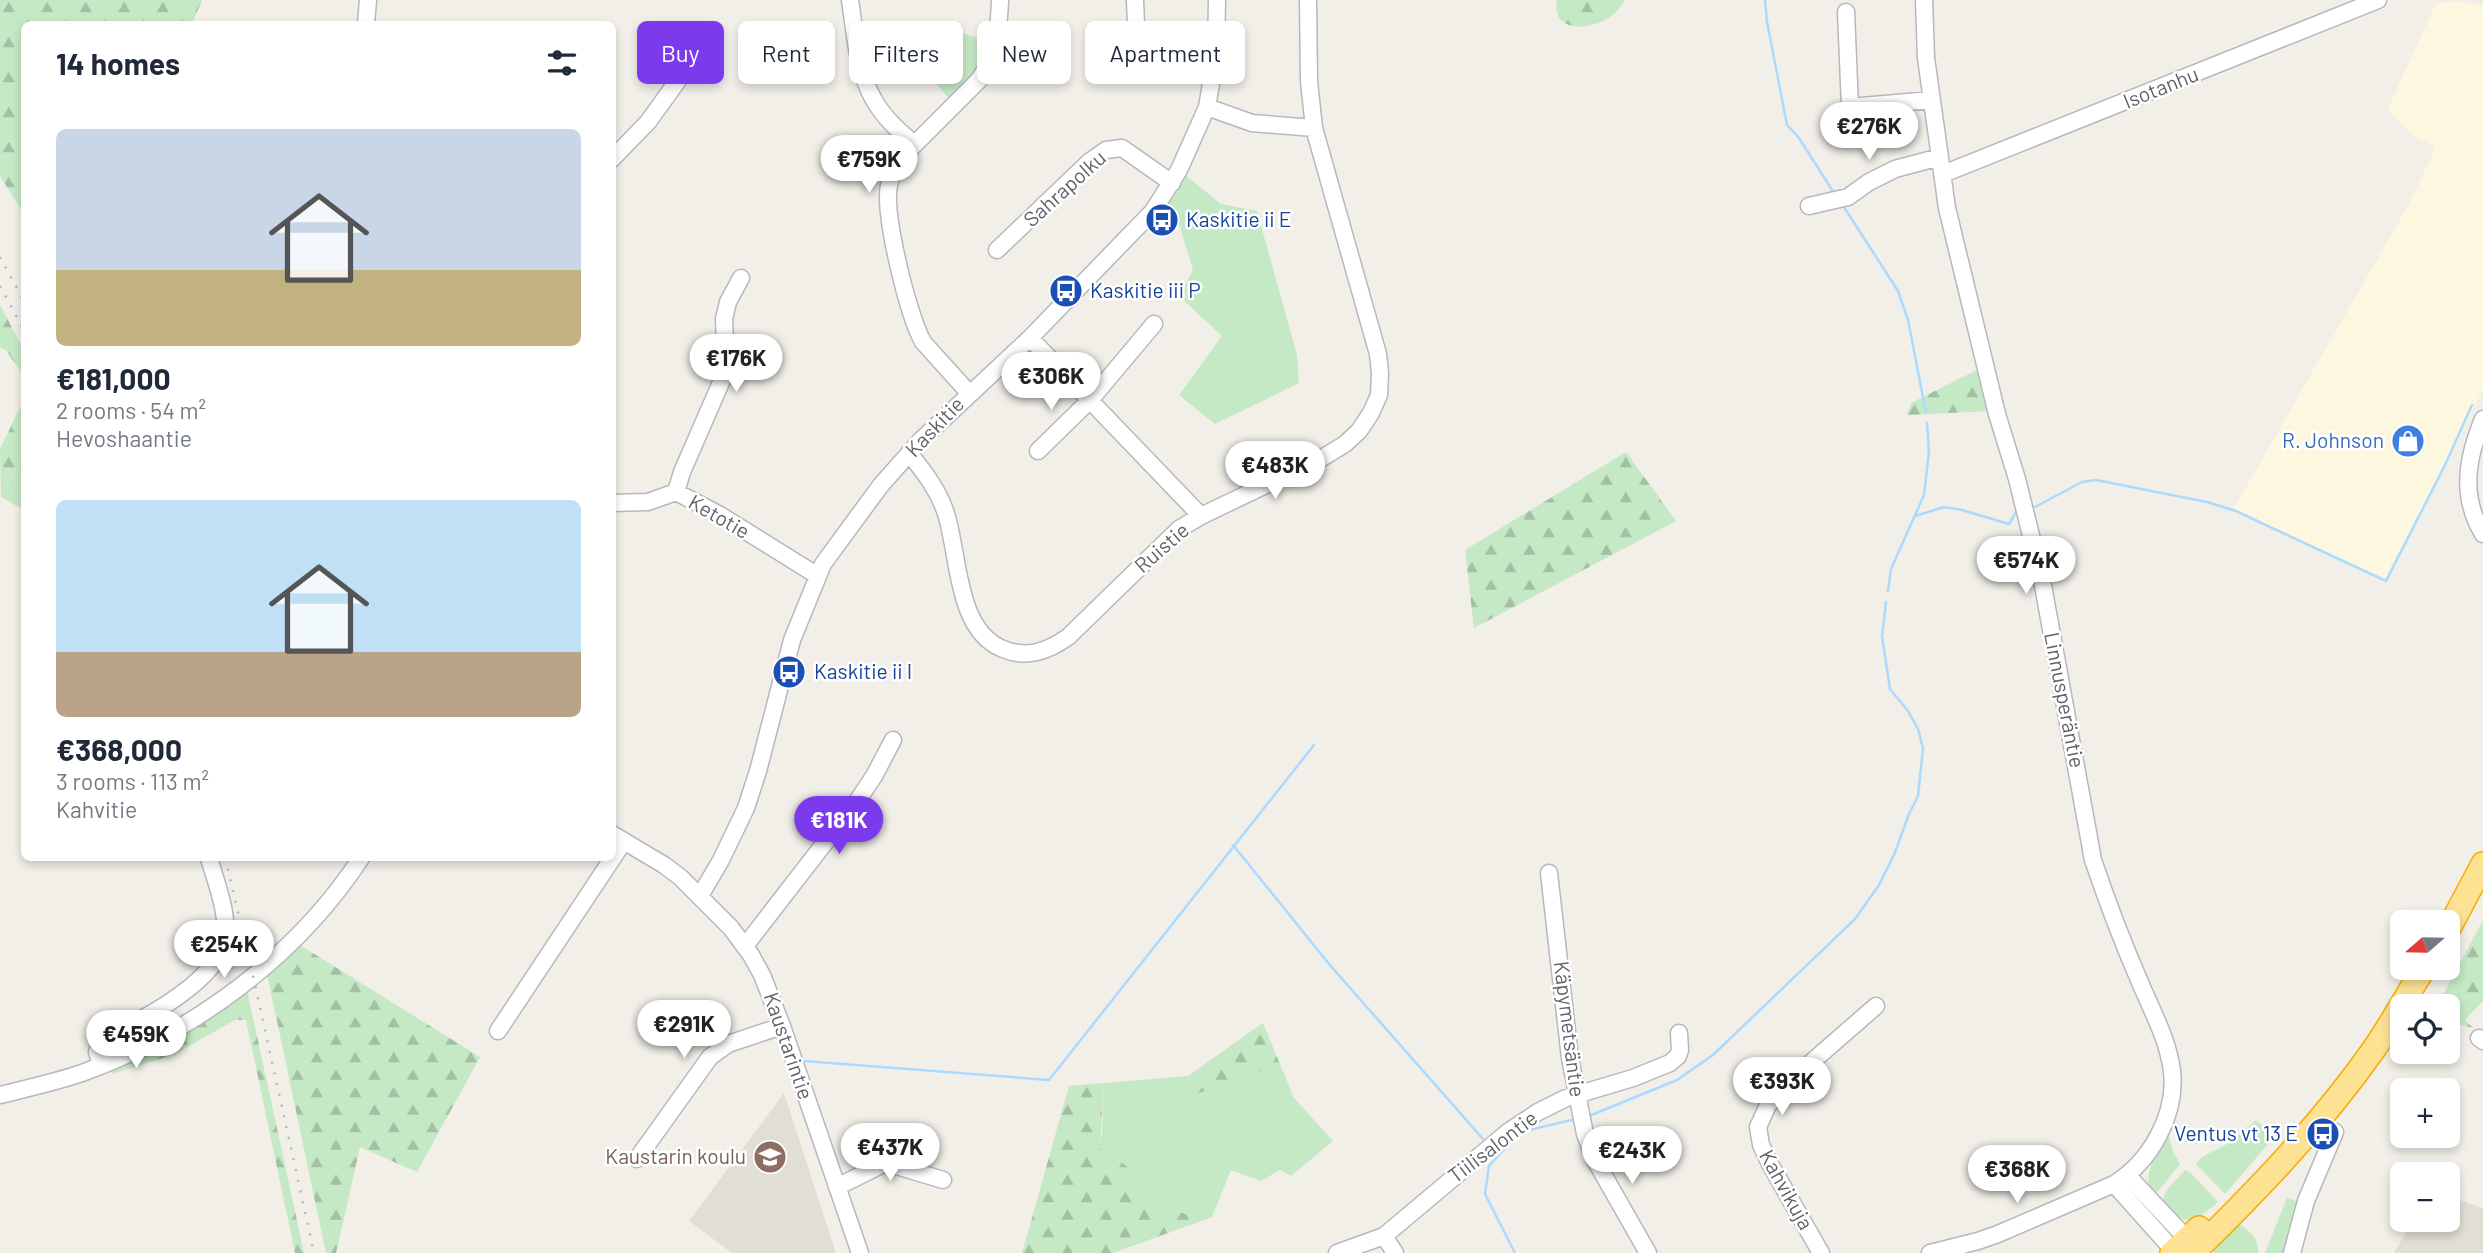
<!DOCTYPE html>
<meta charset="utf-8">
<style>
body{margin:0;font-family:Barlow,sans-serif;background:#f6f6f7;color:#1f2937;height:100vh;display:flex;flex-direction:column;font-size:26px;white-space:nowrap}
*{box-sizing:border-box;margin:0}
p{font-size:23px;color:#747a83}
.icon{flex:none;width:38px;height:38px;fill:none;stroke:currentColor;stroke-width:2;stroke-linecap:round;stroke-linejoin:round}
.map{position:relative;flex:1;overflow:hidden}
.details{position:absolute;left:21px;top:21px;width:595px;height:840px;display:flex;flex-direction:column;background:#fff;border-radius:10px;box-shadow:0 4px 10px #0003}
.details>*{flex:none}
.hud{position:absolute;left:637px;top:21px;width:665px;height:63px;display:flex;gap:14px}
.needle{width:46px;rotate:250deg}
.tools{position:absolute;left:2390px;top:910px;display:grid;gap:14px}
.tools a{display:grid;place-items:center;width:70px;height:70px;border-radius:10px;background:#fff;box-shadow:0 4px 10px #0003;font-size:35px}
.price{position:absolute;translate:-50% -60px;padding:0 16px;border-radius:24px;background:#fff;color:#222;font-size:23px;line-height:46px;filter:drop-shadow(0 2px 4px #0008)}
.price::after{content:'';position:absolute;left:50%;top:42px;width:21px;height:16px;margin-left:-10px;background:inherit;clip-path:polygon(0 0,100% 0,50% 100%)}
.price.on{background:#7c3aed;color:#fff}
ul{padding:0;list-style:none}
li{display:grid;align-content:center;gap:14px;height:371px;padding:0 35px}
li span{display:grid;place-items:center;height:217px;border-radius:10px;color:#555}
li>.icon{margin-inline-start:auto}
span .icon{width:126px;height:126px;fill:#fffc;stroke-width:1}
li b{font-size:30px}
h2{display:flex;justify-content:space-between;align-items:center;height:84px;padding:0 35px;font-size:30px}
.tag{padding:0 24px;border-radius:10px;background:#fff;box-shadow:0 4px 10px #0003;font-size:24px;line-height:63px}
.tag.on{background:#7c3aed;color:#fff}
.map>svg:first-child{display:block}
</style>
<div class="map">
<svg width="2483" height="1253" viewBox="0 0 2483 1253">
<defs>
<pattern id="forest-firs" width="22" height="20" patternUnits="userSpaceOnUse" patternTransform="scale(1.75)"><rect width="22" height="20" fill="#c5e8c5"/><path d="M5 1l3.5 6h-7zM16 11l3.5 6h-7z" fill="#a3c0a4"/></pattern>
</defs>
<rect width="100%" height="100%" fill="#f1efe8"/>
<path fill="#fef7e0" d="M 2462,2 L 2483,6 L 2483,389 L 2438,481 L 2383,581 L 2233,510 L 2409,204 L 2436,147 L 2412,135 L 2388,109 L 2436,3 Z"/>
<path fill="#e1ded6" d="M 784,1093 L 836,1253 L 732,1253 L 689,1221 Z
M 2448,1196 L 2483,1208 L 2483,1253 L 2394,1253 L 2413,1220 L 2448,1220 Z"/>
<path fill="#c5e8c5" d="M 943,25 L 996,46 L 954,104 L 915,60 Z
M 1179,170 L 1221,204 L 1257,211 L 1297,355 L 1299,383 L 1215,424 L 1179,395 L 1222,336 L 1179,296 L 1193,270 L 1178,220 L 1158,204 Z
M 24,455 L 24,510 L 1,497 Z
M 1252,1064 L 1294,1098 L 1333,1141 L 1291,1176 L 1280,1170 L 1261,1181 L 1231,1170 L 1212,1217 L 1204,1220 L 1144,1200 L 1128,1167 L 1099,1148 L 1102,1135 L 1104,1083 L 1188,1076 L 1199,1094 L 1243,1065 Z
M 2256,1120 L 2275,1136 L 2225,1194 L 2196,1164 L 2202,1157 L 2229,1143 Z
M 2167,1130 L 2173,1152 L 2180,1164 L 2155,1195 L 2149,1192 C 2145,1168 2157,1150 2167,1130 Z
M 2185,1170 L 2191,1173 L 2218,1202 C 2193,1223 2185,1228 2161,1202 L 2167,1190 Z
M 2287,1198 L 2298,1202 L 2284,1253 L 2265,1253 Z
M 2236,1221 C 2248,1231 2259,1236 2258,1253 L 2214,1253 L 2214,1248 Z"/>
<path fill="url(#forest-firs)" d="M 0,0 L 202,0 L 192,24 L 24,24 L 24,214 L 0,176 Z
M 1557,0 L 1625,0 C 1621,6 1616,13 1610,17 C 1590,31 1551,33 1557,0 Z
M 0,305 L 24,350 L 24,377 L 6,350 L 0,348 Z
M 1977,370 L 1991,411 L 1907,415 L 1911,403 Z
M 24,399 L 24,455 L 1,497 L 0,449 Z
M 1626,452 L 1676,521 L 1474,628 L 1465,550 Z
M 2483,920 L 2483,1001 L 2465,1020 L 2473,1028 L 2448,1022 L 2448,1006 L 2437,1006 Z
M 300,945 L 480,1057 L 417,1172 L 360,1147 L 336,1253 L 326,1253 L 267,974 Z
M 247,990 L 304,1253 L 295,1253 L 246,1020 L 235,1020 L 175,1054 L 113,1074 L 111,1070 Z
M 1263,1023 L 1294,1098 L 1251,1064 L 1243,1065 L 1232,1088 L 1214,1086 L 1198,1094 L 1188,1076 Z
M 1104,1083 L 1100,1148 L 1128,1167 L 1144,1200 L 1204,1220 L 1113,1253 L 1022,1253 L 1069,1086 Z"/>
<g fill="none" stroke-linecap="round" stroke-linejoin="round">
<path stroke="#aadaff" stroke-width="2.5" d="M 1765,0 L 1767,22 L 1787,125 L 1799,138 L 1834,193
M 1842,204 L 1898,291 L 1908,320 L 1926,413
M 2035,507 L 2082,482 L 2096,480 L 2207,502 L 2236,511 L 2386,581 L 2445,465 L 2472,405
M 1915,516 L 1944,507 L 1962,510 L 2009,524 L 2016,512
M 1888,591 L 1891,569 L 1924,495 L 1929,451 L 1927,423
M 1233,845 L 1329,964 L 1483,1139
M 804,1061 L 1049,1080 L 1314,745
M 1589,1116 L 1677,1080 L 1713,1055 L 1855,919 L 1879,885 L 1894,855 L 1909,814 L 1918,796 L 1923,748 L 1918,729 L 1908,711 L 1890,689 L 1882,636 L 1886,602
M 1521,1132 L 1576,1119
M 1515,1253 L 1485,1194 L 1489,1166 L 1516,1136"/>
<defs>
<path id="minor" d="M 850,0 C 855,32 857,72 874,100 C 884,118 899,131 914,144
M 1135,0 L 1136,25
M 1924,0 L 1926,58 L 1947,208 L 1997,414 L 2017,479 L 2042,580 L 2093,860 C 2107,901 2122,941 2139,980 C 2151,1009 2168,1039 2172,1071 C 2177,1115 2150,1162 2114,1184 L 1998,1234 L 1978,1241 L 1930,1253
M 1846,12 L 1850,107 L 1931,100
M 366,24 L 368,0
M 1207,107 L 1252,123 L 1314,128
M 612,159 L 648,122 L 684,72
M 1943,174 L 2378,0
M 1809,206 L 1848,197 L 1869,182 L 1895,169 L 1940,157
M 997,250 L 1089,162 L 1106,150 L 1122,148 L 1172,183
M 1030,338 L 1201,516
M 969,393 L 923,342 C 908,315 883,214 889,185 C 891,174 897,165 903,156 L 979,80 C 996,55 999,30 1000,0
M 2483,419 C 2467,458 2460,496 2483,534
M 1038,451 L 1091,399 L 1154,324
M 909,453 C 925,473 940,492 947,517 C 959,558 957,631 1003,649 C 1027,659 1048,651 1068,637 L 1179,529 L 1201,516 L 1322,458 L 1345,444 L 1359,431 L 1371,413 L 1379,395 L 1380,373 L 1378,354 L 1314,128 L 1309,81 L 1308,0
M 676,492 L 682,472 L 726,371 L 724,319 L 728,302 L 741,278
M 612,503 L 648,502 L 676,492 L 720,515 L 818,576
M 612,834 L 664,865 L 680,877 L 731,928 L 751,955 L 762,975 L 782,1026 L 860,1253
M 1549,873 L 1570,1058 L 1585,1134 L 1595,1160 L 1648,1253
M 700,896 L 721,860 L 746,808 L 758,771 L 792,640 L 823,564 L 881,485 L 920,441 L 1030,338 L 1153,211 L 1179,170 L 1207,107 L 1216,54 L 1217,0
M 745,946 L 858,800 L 874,776 L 893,740
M 498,1031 L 624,841
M 2479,1038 L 2483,1041
M 101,1065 L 97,1052 C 103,1033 123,1029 138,1021 C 166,1006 218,974 224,942 C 230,916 216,883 209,858
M 0,1095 C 28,1088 56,1082 82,1073 C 193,1033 296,957 361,858
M 637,1159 L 710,1057 L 728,1044 L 782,1026
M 2128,1176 L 2187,1239
M 2114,1184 L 2174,1251
M 837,1187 L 883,1164 L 890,1164 L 943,1180
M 1384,1236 L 1395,1253
M 1337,1253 L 1384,1236 L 1508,1132 L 1538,1112 L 1566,1098 L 1633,1078 L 1670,1063 L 1678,1056 L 1680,1050 L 1679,1033
M 1821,1253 L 1770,1164 L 1761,1145 L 1758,1127 L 1768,1105 L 1791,1080 L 1876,1006
M 2292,1253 L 2306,1201 L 2335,1132"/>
<path id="highway" d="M 2448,930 L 2483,864
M 2172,1253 L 2199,1228
M 2193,1253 C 2258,1190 2322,1123 2374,1049 C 2392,1023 2407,995 2424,968"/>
</defs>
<use href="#minor" stroke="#b5b8bc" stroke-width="19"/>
<use href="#highway" stroke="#f9ab00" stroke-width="26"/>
<use href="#minor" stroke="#fff" stroke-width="16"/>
<use href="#highway" stroke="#fde293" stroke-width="23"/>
<path stroke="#b6b7b8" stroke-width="2.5" stroke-dasharray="2 9" stroke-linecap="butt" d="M 0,257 L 24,301
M 0,286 L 24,330
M 225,858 L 248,953 L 314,1253"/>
</g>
<defs>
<symbol id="bus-disc" viewBox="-11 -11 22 22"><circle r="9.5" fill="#1a4fb4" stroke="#fff"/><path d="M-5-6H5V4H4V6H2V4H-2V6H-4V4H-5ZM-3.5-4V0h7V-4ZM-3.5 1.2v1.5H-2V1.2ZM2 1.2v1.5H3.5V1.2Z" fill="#fff"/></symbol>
<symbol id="shop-disc" viewBox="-11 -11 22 22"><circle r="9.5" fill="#3f7fe0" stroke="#fff"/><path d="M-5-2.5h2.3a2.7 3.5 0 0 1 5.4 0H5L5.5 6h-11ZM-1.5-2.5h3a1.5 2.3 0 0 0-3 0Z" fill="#fff"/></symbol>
<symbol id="school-disc" viewBox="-11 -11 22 22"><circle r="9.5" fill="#8d6e63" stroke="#fff"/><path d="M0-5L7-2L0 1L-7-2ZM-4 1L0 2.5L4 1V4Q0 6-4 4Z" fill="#fff"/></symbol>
</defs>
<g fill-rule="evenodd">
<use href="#bus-disc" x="1143" y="201" width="38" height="38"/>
<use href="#bus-disc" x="1047" y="272" width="38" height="38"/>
<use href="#shop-disc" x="2389" y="422" width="38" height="38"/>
<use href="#bus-disc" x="770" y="653" width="38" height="38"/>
<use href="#bus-disc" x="2304" y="1115" width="38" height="38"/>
<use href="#school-disc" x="751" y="1138" width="38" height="38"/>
</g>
<g text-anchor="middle" stroke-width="5" stroke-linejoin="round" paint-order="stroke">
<g font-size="21" fill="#5f6368" stroke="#fff">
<text transform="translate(2161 88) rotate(-22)" y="7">Isotanhu</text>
<text transform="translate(1065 189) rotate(-42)" y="7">Sahrapolku</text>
<text transform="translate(935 427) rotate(-46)" y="7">Kaskitie</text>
<text transform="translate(719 517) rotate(30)" y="7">Ketotie</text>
<text transform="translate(1162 548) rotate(-41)" y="7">Ruistie</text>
<text transform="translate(2064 700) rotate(79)" y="7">Linnusperäntie</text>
<text transform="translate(1569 1029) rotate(83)" y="7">Käpymetsäntie</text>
<text transform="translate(788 1046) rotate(71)" y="7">Kaustarintie</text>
<text transform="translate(1493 1147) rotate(-37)" y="7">Tiilisalontie</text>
<text transform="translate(1786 1190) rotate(61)" y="7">Kahvikuja</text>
</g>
<g font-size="21" fill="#164399" stroke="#fff" text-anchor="start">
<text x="1186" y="227">Kaskitie ii E</text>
<text x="1090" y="298">Kaskitie iii P</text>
<text x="814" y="679">Kaskitie ii I</text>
<text x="2298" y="1141" text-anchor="end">Ventus vt 13 E</text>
</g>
<g font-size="21" fill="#366cbe" stroke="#fff" text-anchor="end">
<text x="2384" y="448">R. Johnson</text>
</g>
<g font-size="21" fill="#785e54" stroke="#fff" text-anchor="end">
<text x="746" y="1164">Kaustarin koulu</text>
</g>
</g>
</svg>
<div class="tools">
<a><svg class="needle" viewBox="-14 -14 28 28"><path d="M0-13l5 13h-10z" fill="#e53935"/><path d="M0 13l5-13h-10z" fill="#747a83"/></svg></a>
<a><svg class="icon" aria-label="locate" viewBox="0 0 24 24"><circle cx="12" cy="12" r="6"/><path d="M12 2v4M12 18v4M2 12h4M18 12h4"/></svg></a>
<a>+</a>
<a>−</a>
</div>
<b class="price" style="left:1869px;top:162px">€276K</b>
<b class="price" style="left:869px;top:195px">€759K</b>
<b class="price" style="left:736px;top:394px">€176K</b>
<b class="price" style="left:1051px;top:412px">€306K</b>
<b class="price" style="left:1275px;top:501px">€483K</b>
<b class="price" style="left:2026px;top:596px">€574K</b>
<b class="price on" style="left:839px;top:856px">€181K</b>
<b class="price" style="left:224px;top:980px">€254K</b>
<b class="price" style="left:684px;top:1060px">€291K</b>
<b class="price" style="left:136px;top:1070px">€459K</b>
<b class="price" style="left:1782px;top:1117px">€393K</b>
<b class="price" style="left:890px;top:1183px">€437K</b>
<b class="price" style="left:1632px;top:1186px">€243K</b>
<b class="price" style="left:2017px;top:1205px">€368K</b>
<div class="hud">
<a class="tag on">Buy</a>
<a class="tag">Rent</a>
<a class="tag">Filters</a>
<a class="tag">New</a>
<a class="tag">Apartment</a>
</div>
<section class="details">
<h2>14 homes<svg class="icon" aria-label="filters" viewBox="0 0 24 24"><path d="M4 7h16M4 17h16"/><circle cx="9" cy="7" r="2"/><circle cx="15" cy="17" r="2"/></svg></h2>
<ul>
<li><span style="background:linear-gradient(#c9d6e8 65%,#c2b280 0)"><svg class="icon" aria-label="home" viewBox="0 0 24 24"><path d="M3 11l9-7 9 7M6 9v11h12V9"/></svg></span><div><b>€181,000</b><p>2 rooms · 54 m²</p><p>Hevoshaantie</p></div></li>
<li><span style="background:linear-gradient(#bfe0f5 70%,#b9a48a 0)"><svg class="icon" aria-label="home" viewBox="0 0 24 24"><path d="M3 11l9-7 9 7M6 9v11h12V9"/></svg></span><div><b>€368,000</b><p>3 rooms · 113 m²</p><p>Kahvitie</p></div></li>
</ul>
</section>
</div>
